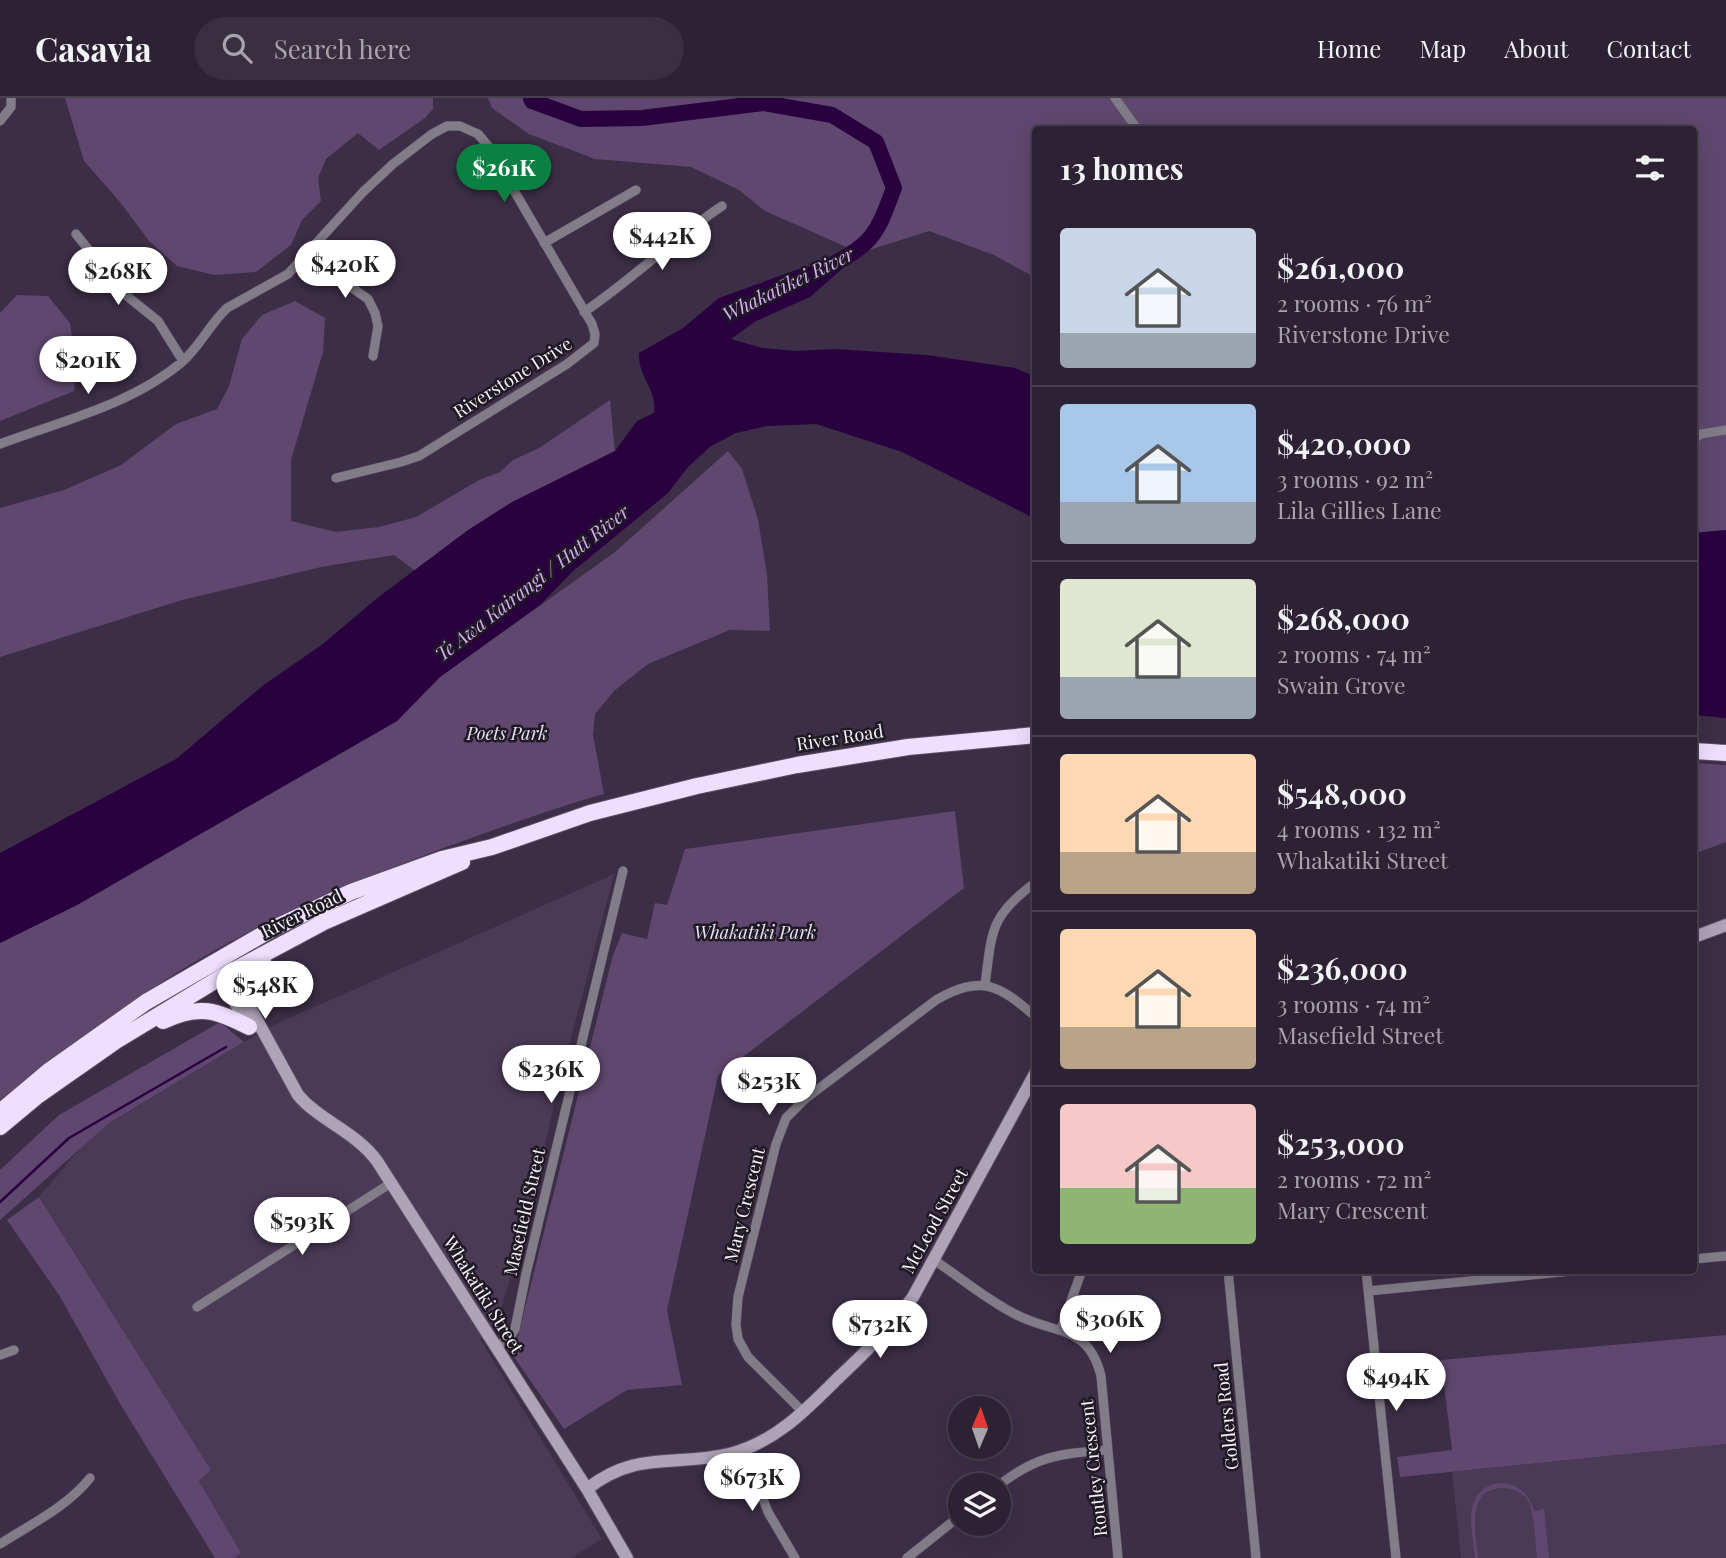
<!DOCTYPE html>
<meta charset="utf-8">
<style>
body{margin:0;font-family:"Playfair Display",serif;background:#392f40;color:#f1f3f6;height:100vh;display:flex;flex-direction:column;font-size:26px;white-space:nowrap}
*{box-sizing:border-box;margin:0}
p{font-size:23px;color:#a7a4ac}
.icon{flex:none;width:38px;height:38px;fill:none;stroke:currentColor;stroke-width:2;stroke-linecap:round;stroke-linejoin:round}
.map{position:relative;flex:1;overflow:hidden}
.details{position:absolute;left:1032px;top:28px;width:665px;height:1148px;display:flex;flex-direction:column;background:#2d2234;border-radius:7px;box-shadow:0 7px 28px #0002,0 0 0 2px #483f4f}
.details>*{flex:none}
.needle{width:46px;rotate:2deg}
.fabs{position:absolute;left:948px;top:1298px;display:grid;gap:14px}
.fabs a{display:grid;place-items:center;width:63px;height:63px;border-radius:50%;background:#2d2234;box-shadow:0 7px 28px #0002,0 0 0 2px #483f4f;font-size:35px}
.price{position:absolute;translate:-50% -60px;padding:0 16px;border-radius:24px;background:#fff;color:#222;font-size:23px;line-height:46px;filter:drop-shadow(0 2px 4px #0008)}
.price::after{content:'';position:absolute;left:50%;top:42px;width:21px;height:16px;margin-left:-10px;background:inherit;clip-path:polygon(0 0,100% 0,50% 100%)}
.price.selected{background:#0b8043;color:#fff}
ul{padding:0;list-style:none}
li{display:flex;align-items:center;gap:21px;height:175px;padding:0 28px}
li+li{border-top:2px solid #483f4f}
li span{display:grid;place-items:center;flex:none;width:196px;height:140px;border-radius:7px;color:#555}
li>.icon{margin-inline-start:auto}
span .icon{width:84px;height:84px;fill:#fffc;stroke-width:1}
li b{font-size:30px}
h2{display:flex;justify-content:space-between;align-items:center;height:84px;padding:0 28px;font-size:30px}
header{display:flex;align-items:center;gap:42px;box-sizing:border-box;height:98px;padding:0 35px;background:#2d2234;border-bottom:2px solid #483f4f}
header strong{font-size:33px}
nav{display:flex;gap:38px;margin-inline-start:auto;font-size:24px}
.search{width:490px;height:63px;background:#392f40;display:flex;align-items:center;gap:18px;box-sizing:border-box;padding:0 24px;border-radius:38px;color:#a7a4ac;font-size:26px}
.map>svg:first-child{display:block}
</style>
<header>
<strong>Casavia</strong>
<div class="search"><svg class="icon" aria-label="search" viewBox="0 0 24 24"><circle cx="10" cy="10" r="6"/><path d="M15 15l6 6"/></svg>Search here</div>
<nav><a>Home</a><a>Map</a><a>About</a><a>Contact</a></nav>
</header>
<div class="map">
<svg width="1726" height="1460" viewBox="0 0 1726 1460">
<rect width="100%" height="100%" fill="#3c2e46"/>
<path fill="#4a3a56" d="M 614,776 L 554,1006 L 531,1111 L 496,1228 L 480,1241 L 602,1441 L 571,1460 L 234,1460 L 241,1455 L 199,1383 L 211,1372 L 39,1099 L 94,1034 L 244,944 L 276,926 Z
M 1726,1346 L 1726,1460 L 1461,1460 L 1452,1374 Z"/>
<path fill="#5f476f" d="M 65,0 L 433,0 L 433,11 L 425,20 L 379,52 L 358,35 L 326,61 L 318,80 L 321,103 L 302,122 L 291,147 L 256,174 L 214,177 L 177,168 L 149,143 L 120,104 L 84,63 Z
M 488,0 L 1726,0 L 1726,432 L 1694,435 L 1694,32 L 1036,32 L 1036,180 L 994,157 L 929,133 L 860,155 L 765,113 L 739,92 L 691,69 L 595,61 L 529,36 L 492,10 Z
M 17,197 L 48,198 L 70,225 L 76,268 L 74,293 L 0,323 L 0,215 Z
M 295,203 L 325,220 L 323,254 L 291,362 L 291,423 L 336,434 L 379,429 L 416,419 L 479,382 L 500,374 L 513,362 L 539,350 L 610,302 L 615,353 L 558,382 L 422,478 L 394,457 L 321,469 L 182,502 L 0,559 L 0,410 L 64,392 L 121,367 L 176,326 L 217,311 L 229,288 L 242,241 L 262,217 Z
M 728,353 L 742,371 L 758,421 L 767,477 L 770,533 L 730,532 L 648,566 L 614,593 L 595,616 L 593,637 L 604,696 C 560,708 517,724 474,739 C 367,777 258,822 162,884 C 106,920 53,962 0,1002 L 0,845 L 77,807 L 397,623 L 440,579 L 615,454 Z
M 1694,665 L 1726,667 L 1726,744 L 1694,756 Z
M 955,713 L 964,790 L 718,978 L 667,1212 L 682,1287 L 627,1292 L 564,1331 L 509,1252 L 517,1242 L 613,857 L 622,835 L 647,841 L 655,805 L 667,807 L 685,751 Z
M 220,924 L 244,944 L 109,1025 L 0,1122 L 0,1072 L 59,1017 Z
M 39,1099 L 211,1372 L 199,1383 L 241,1455 L 234,1460 L 215,1460 L 122,1309 L 59,1197 L 7,1122 Z
M 1726,1237 L 1726,1346 L 1400,1379 L 1397,1359 L 1452,1352 L 1441,1262 Z
M 1498,1385 C 1517,1385 1529,1395 1534,1413 L 1544,1411 L 1549,1460 L 1537,1460 C 1535,1445 1535,1413 1527,1401 C 1522,1394 1512,1390 1503,1390 C 1465,1390 1476,1436 1478,1460 L 1475,1460 C 1472,1432 1461,1393 1498,1385 Z"/>
<path fill="#2a013f" d="M 860,155 L 810,199 L 756,223 L 731,241 L 762,250 L 797,253 L 834,251 L 927,257 L 1015,270 L 1036,279 L 1036,421 L 902,354 L 816,326 L 767,328 L 736,335 L 711,348 L 688,369 L 668,395 L 572,474 L 540,507 L 440,579 L 397,623 L 77,807 L 0,845 L 0,755 L 176,661 L 265,586 L 323,546 L 376,501 L 468,432 L 512,404 L 615,353 L 637,323 L 654,315 C 658,293 637,277 639,255 L 683,230 L 719,200 L 796,172 Z
M 1726,432 L 1726,620 L 1694,617 L 1694,435 Z"/>
<g fill="none" stroke-linecap="round" stroke-linejoin="round">
<path stroke="#2a013f" stroke-width="2.5" d="M 0,1104 L 69,1040 L 226,949"/>
<path stroke="#2a013f" stroke-width="16" d="M 531,0 L 532,3 L 581,21 L 642,20 L 764,5 L 832,17 L 876,44 L 894,90 C 878,132 875,145 833,166"/>
<defs>
<path id="street" d="M 1115,0 L 1138,32
M 0,23 L 11,9 L 11,0
M 76,136 L 122,194 L 158,223 L 183,263
M 544,145 L 636,92
M 305,157 L 368,201 L 375,215 L 378,228 L 373,258
M 584,214 C 633,181 674,140 722,108
M 1694,341 L 1701,336 L 1726,332
M 0,346 C 61,323 131,307 182,264 C 200,248 210,226 227,210 L 288,176 L 363,94 L 393,66 L 432,36 L 447,28 L 460,28 L 478,36 L 488,48 L 592,226 L 595,236 L 594,245 L 567,266 L 419,358 L 401,364 L 336,380
M 985,887 C 992,832 990,818 1036,784
M 1694,1161 L 1726,1158
M 934,1162 C 961,1180 987,1202 1015,1216 C 1053,1237 1088,1225 1101,1278 L 1118,1460
M 1228,1172 L 1256,1460
M 1366,1172 L 1396,1460
M 1368,1193 L 1581,1172
M 197,1209 L 391,1085
M 1061,1231 L 1082,1172
M 495,1250 L 511,1238 L 515,1231 L 526,1176 L 623,773
M 0,1257 L 14,1252
M 803,1314 L 748,1259 L 738,1241 L 736,1227 L 738,1199 L 776,1046 L 786,1020 L 805,1001 L 936,902 C 982,876 999,887 1036,919
M 744,1352 L 768,1414 L 795,1460
M 998,1388 C 1037,1357 1060,1356 1107,1352
M 0,1446 C 31,1426 67,1409 90,1380
M 907,1460 L 961,1417"/>
<path id="secondary" d="M 1694,839 L 1726,827
M 223,878 L 235,882 L 298,997 C 320,1023 356,1034 377,1063 L 587,1391 L 627,1460
M 223,878 L 225,888 L 249,928
M 587,1391 C 636,1352 674,1369 729,1356 C 774,1345 805,1313 837,1281 C 864,1256 891,1229 913,1199 L 1036,974"/>
<path id="highway" d="M 1694,653 L 1726,655
M 243,896 L 249,876 L 263,863
M 163,923 C 199,906 216,912 249,929
M 0,1014 L 50,972 L 146,904 L 272,831 L 351,794 L 442,761 L 492,749 L 590,715 L 697,688 L 797,667 L 908,649 L 1036,637
M 0,1029 L 36,999 L 116,943 L 223,878 L 324,824 L 462,764"/>
</defs>
<use href="#street" stroke="#5a4d63" stroke-width="10"/>
<use href="#secondary" stroke="#5a4d63" stroke-width="14"/>
<use href="#highway" stroke="#5a4d63" stroke-width="18"/>
<use href="#street" stroke="#827c88" stroke-width="9"/>
<use href="#secondary" stroke="#aea3b7" stroke-width="12"/>
<use href="#highway" stroke="#efdefd" stroke-width="16"/>
</g>
<g text-anchor="middle" stroke-width="5" stroke-linejoin="round" paint-order="stroke">
<g font-size="18" fill="#f8f1fd" stroke="#1f1924">
<text transform="translate(513 280) rotate(-32)" y="6">Riverstone Drive</text>
<text transform="translate(840 640) rotate(-9)" y="6">River Road</text>
<text transform="translate(302 816) rotate(-26)" y="6">River Road</text>
<text transform="translate(745 1107) rotate(-76)" y="6">Mary Crescent</text>
<text transform="translate(525 1114) rotate(-77)" y="6">Masefield Street</text>
<text transform="translate(935 1123) rotate(-61)" y="6">McLeod Street</text>
<text transform="translate(483 1197) rotate(58)" y="6">Whakatiki Street</text>
<text transform="translate(1227 1318) rotate(-96)" y="6">Golders Road</text>
<text transform="translate(1094 1370) rotate(-96)" y="6">Routley Crescent</text>
</g>
<g font-size="18" font-style="italic" fill="#e9dff2" stroke="#1f1924">
<text x="507" y="642">Poets Park</text>
<text x="755" y="841">Whakatiki Park</text>
</g>
<g font-size="19" font-style="italic" fill="#d7adf6" stroke="#1f1924">
<text transform="translate(788 186) rotate(-26)" y="7">Whakatīkei River</text>
<text transform="translate(532 485) rotate(-38)" y="7">Te Awa Kairangi / Hutt River</text>
</g>
</g>
</svg>
<div class="fabs">
<a><svg class="needle" viewBox="-14 -14 28 28"><path d="M0-13l5 13h-10z" fill="#e53935"/><path d="M0 13l5-13h-10z" fill="#a7a4ac"/></svg></a>
<a><svg class="icon" aria-label="layers" viewBox="0 0 24 24"><path d="M12 4l9 5-9 5-9-5zM3 14l9 5 9-5"/></svg></a>
</div>
<b class="price selected" style="left:504px;top:106px">$261K</b>
<b class="price" style="left:662px;top:174px">$442K</b>
<b class="price" style="left:345px;top:202px">$420K</b>
<b class="price" style="left:118px;top:209px">$268K</b>
<b class="price" style="left:88px;top:298px">$201K</b>
<b class="price" style="left:265px;top:923px">$548K</b>
<b class="price" style="left:551px;top:1007px">$236K</b>
<b class="price" style="left:769px;top:1019px">$253K</b>
<b class="price" style="left:302px;top:1159px">$593K</b>
<b class="price" style="left:1110px;top:1257px">$306K</b>
<b class="price" style="left:880px;top:1262px">$732K</b>
<b class="price" style="left:1396px;top:1315px">$494K</b>
<b class="price" style="left:752px;top:1415px">$673K</b>
<section class="details">
<h2>13 homes<svg class="icon" aria-label="filters" viewBox="0 0 24 24"><path d="M4 7h16M4 17h16"/><circle cx="9" cy="7" r="2"/><circle cx="15" cy="17" r="2"/></svg></h2>
<ul>
<li><span style="background:linear-gradient(#c9d6e8 75%,#9aa5b1 0)"><svg class="icon" aria-label="home" viewBox="0 0 24 24"><path d="M3 11l9-7 9 7M6 9v11h12V9"/></svg></span><div><b>$261,000</b><p>2 rooms · 76 m²</p><p>Riverstone Drive</p></div></li>
<li><span style="background:linear-gradient(#a9c7e8 70%,#9aa5b1 0)"><svg class="icon" aria-label="home" viewBox="0 0 24 24"><path d="M3 11l9-7 9 7M6 9v11h12V9"/></svg></span><div><b>$420,000</b><p>3 rooms · 92 m²</p><p>Lila Gillies Lane</p></div></li>
<li><span style="background:linear-gradient(#dfe7d0 70%,#9aa5b1 0)"><svg class="icon" aria-label="home" viewBox="0 0 24 24"><path d="M3 11l9-7 9 7M6 9v11h12V9"/></svg></span><div><b>$268,000</b><p>2 rooms · 74 m²</p><p>Swain Grove</p></div></li>
<li><span style="background:linear-gradient(#ffd9b3 70%,#b9a48a 0)"><svg class="icon" aria-label="home" viewBox="0 0 24 24"><path d="M3 11l9-7 9 7M6 9v11h12V9"/></svg></span><div><b>$548,000</b><p>4 rooms · 132 m²</p><p>Whakatiki Street</p></div></li>
<li><span style="background:linear-gradient(#ffd9b3 70%,#b9a48a 0)"><svg class="icon" aria-label="home" viewBox="0 0 24 24"><path d="M3 11l9-7 9 7M6 9v11h12V9"/></svg></span><div><b>$236,000</b><p>3 rooms · 74 m²</p><p>Masefield Street</p></div></li>
<li><span style="background:linear-gradient(#f6c9c9 60%,#8fb573 0)"><svg class="icon" aria-label="home" viewBox="0 0 24 24"><path d="M3 11l9-7 9 7M6 9v11h12V9"/></svg></span><div><b>$253,000</b><p>2 rooms · 72 m²</p><p>Mary Crescent</p></div></li>
</ul>
</section>
</div>
